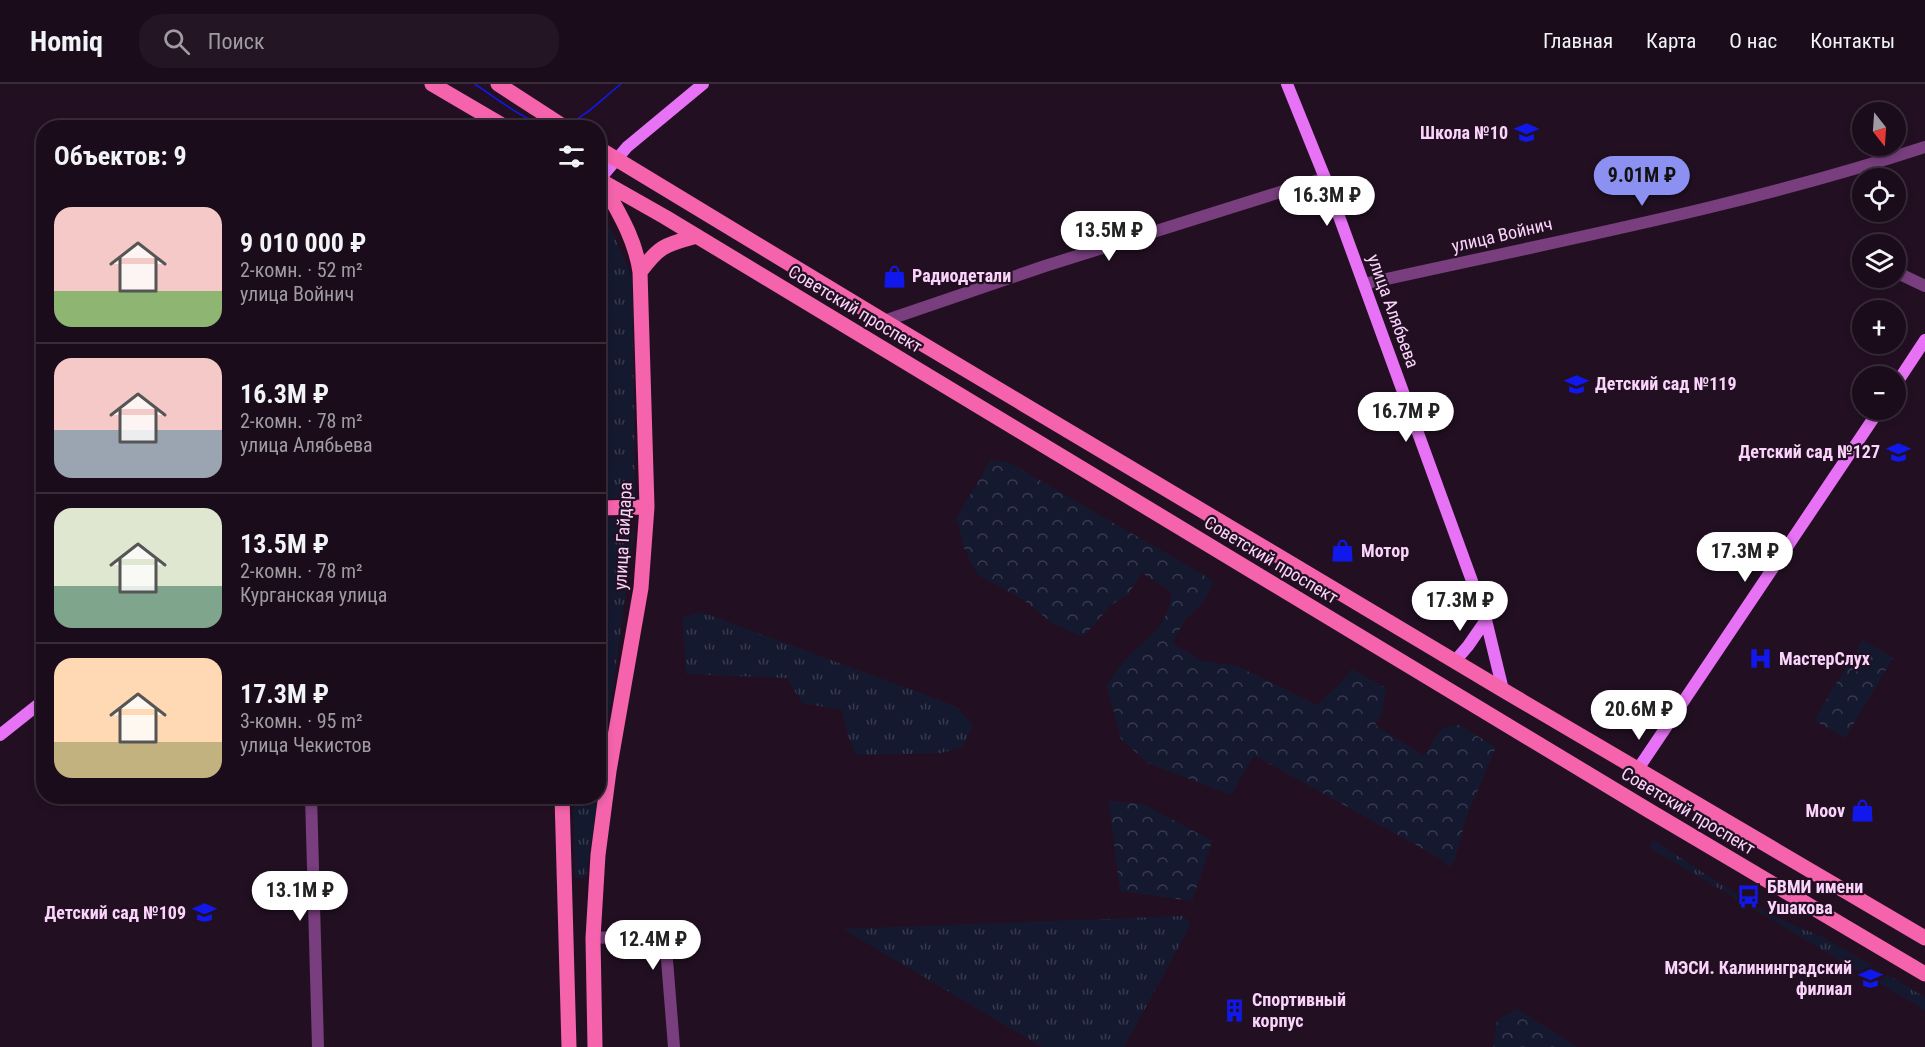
<!DOCTYPE html>
<html lang="ru">
<meta charset="utf-8">
<style>
body{margin:0;font-family:"Roboto Condensed",sans-serif;background:#231523;color:#f1f3f6;height:100vh;display:flex;flex-direction:column;font-size:22px;white-space:nowrap}
*{box-sizing:border-box;margin:0}
p{font-size:20px;color:#9f9ba2}
.icon{flex:none;width:33px;height:33px;fill:none;stroke:currentColor;stroke-width:2;stroke-linecap:round;stroke-linejoin:round}
.map{position:relative;flex:1;overflow:hidden}
.panel{position:absolute;left:36px;top:36px;width:570px;height:684px;display:flex;flex-direction:column;background:#1a0c1a;border-radius:24px;box-shadow:0 3px 9px #0003,0 0 0 2px #382c39}
.panel>*{flex:none}
.needle{width:39px;rotate:163deg}
.controls{position:absolute;left:1852px;top:18px;display:grid;gap:12px}
.controls a{display:grid;place-items:center;width:54px;height:54px;border-radius:50%;background:#1a0c1a;box-shadow:0 3px 9px #0003,0 0 0 2px #382c39;font-size:30px}
.price{position:absolute;translate:-50% -51px;padding:0 14px;border-radius:21px;background:#fff;color:#222;font-size:20px;line-height:39px;filter:drop-shadow(0 2px 3px #0008)}
.price::after{content:'';position:absolute;left:50%;top:36px;width:18px;height:14px;margin-left:-9px;background:inherit;clip-path:polygon(0 0,100% 0,50% 100%)}
.price.on{background:#8c90f1;color:#111}
ul{padding:0;list-style:none}
li{display:flex;align-items:center;gap:18px;height:150px;padding:0 18px}
li+li{border-top:2px solid #382c39}
li span{display:grid;place-items:center;flex:none;width:168px;height:120px;border-radius:18px;color:#555}
li>.icon{margin-inline-start:auto}
span .icon{width:72px;height:72px;fill:#fffc;stroke-width:1}
li b{font-size:26px}
h2{display:flex;justify-content:space-between;align-items:center;height:72px;padding:0 18px;font-size:26px}
header{display:flex;align-items:center;gap:36px;box-sizing:border-box;height:84px;padding:0 30px;background:#1a0c1a;border-bottom:2px solid #382c39}
header strong{font-size:28px}
nav{display:flex;gap:33px;margin-inline-start:auto;font-size:21px}
.search{width:420px;height:54px;background:#231523;display:flex;align-items:center;gap:15px;box-sizing:border-box;padding:0 21px;border-radius:24px;color:#9f9ba2;font-size:22px}
.map>svg:first-child{display:block}
</style>
<header>
<strong>Homiq</strong>
<div class="search"><svg class="icon" aria-label="search" viewBox="0 0 24 24"><circle cx="10" cy="10" r="6"/><path d="M15 15l6 6"/></svg>Поиск</div>
<nav><a>Главная</a><a>Карта</a><a>О нас</a><a>Контакты</a></nav>
</header>
<div class="map">
<svg width="1925" height="963" viewBox="0 0 1925 963">
<defs>
<pattern id="grass-tufts" width="24" height="20" patternUnits="userSpaceOnUse" patternTransform="scale(1.5)"><rect width="24" height="20" fill="#15192f"/><path d="M3 7l-1-3M5 7V3M7 7l1-3M15 17l-1-3M17 17v-4M19 17l1-3" fill="none" stroke="#383a4e"/></pattern>
<pattern id="forest-crowns" width="20" height="18" patternUnits="userSpaceOnUse" patternTransform="scale(1.5)"><rect width="20" height="18" fill="#15192f"/><path d="M2 6a3 3 0 1 1 6 0M12 15a3 3 0 1 1 6 0" fill="none" stroke="#383a4e"/></pattern>
</defs>
<rect width="100%" height="100%" fill="#221022"/>
<path fill="url(#grass-tufts)" d="M 599,140 L 610,143 L 632,193 L 635,413 L 599,415 Z
M 599,434 C 614,434 625,433 634,448 L 599,706 Z
M 701,528 L 955,622 L 973,641 L 962,663 L 941,669 L 856,671 L 848,652 L 842,626 L 802,619 L 787,594 L 686,590 L 683,534 Z
M 573,713 L 598,713 L 586,793 L 575,794 Z
M 1653,756 L 1748,818 L 1788,839 L 1823,853 L 1925,913 L 1925,926 L 1650,764 Z
M 1183,832 L 1191,840 L 1124,963 L 1042,963 L 843,845 Z"/>
<path fill="url(#forest-crowns)" d="M 991,376 L 1008,378 L 1214,497 L 1203,519 L 1186,534 L 1172,559 L 1202,577 L 1237,582 L 1317,621 L 1340,600 L 1352,585 L 1386,604 L 1382,630 L 1375,641 L 1424,672 L 1442,644 L 1459,641 L 1496,663 L 1466,734 L 1454,778 L 1448,783 L 1443,776 L 1254,671 L 1231,711 L 1148,679 L 1121,655 L 1107,602 C 1111,596 1115,588 1120,582 C 1143,553 1166,551 1172,508 L 1142,489 L 1128,510 L 1111,521 L 1083,553 L 1052,539 L 1024,516 L 978,491 L 964,464 L 958,438 L 954,438 Z
M 1863,556 L 1893,574 L 1845,654 L 1814,636 Z
M 1109,717 L 1143,720 L 1212,757 L 1192,817 L 1120,807 Z
M 1517,925 L 1577,963 L 1493,963 L 1497,936 Z"/>
<g fill="none" stroke-linecap="round" stroke-linejoin="round">
<path stroke="#783e7e" stroke-width="12" d="M 1876,128 L 1878,132
M 1896,184 L 1904,192 L 1925,202
M 1364,200 C 1552,158 1742,123 1925,63
M 884,237 L 1045,182 L 1325,94
M 311,712 L 318,963
M 593,854 L 665,851 L 674,963"/>
<path stroke="#e772f5" stroke-width="12" d="M 1287,0 L 1325,94 L 1476,508 L 1486,536 L 1503,606
M 600,95 L 627,63 L 703,0
M 1896,300 L 1925,256
M 1455,577 L 1468,562 L 1486,536
M 0,651 L 44,616
M 1638,685 L 1879,326"/>
<path stroke="#f463ac" stroke-width="15" d="M 432,0 L 507,44
M 498,0 L 566,44
M 598,64 L 884,237 L 1503,606 L 1925,854
M 598,95 L 665,133 L 1648,726 L 1925,890
M 640,188 C 660,161 665,161 697,152
M 598,424 L 647,423
M 562,712 L 569,963
M 595,963 L 593,854 L 598,771 L 609,687 L 641,504 L 647,423 L 640,188 C 635,153 617,126 600,95"/>
<path stroke="#1118eb" stroke-width="1.5" d="M 475,0 C 495,13 542,52 565,41 C 586,33 604,13 621,0"/>
</g>
<defs>
<symbol id="school-bare" viewBox="-9 -9 18 18"><path d="M0-5L7-2L0 1L-7-2ZM-4 1L0 2.5L4 1V4Q0 6-4 4Z" fill="#1118eb" stroke="#221022" stroke-width="2.5" paint-order="stroke"/></symbol>
<symbol id="shop-bare" viewBox="-9 -9 18 18"><path d="M-5-2.5h2.3a2.7 3.5 0 0 1 5.4 0H5L5.5 6h-11ZM-1.5-2.5h3a1.5 2.3 0 0 0-3 0Z" fill="#1118eb" stroke="#221022" stroke-width="2.5" paint-order="stroke"/></symbol>
<symbol id="hospital-bare" viewBox="-9 -9 18 18"><path d="M-5-5h3v3.5h4V-5h3V5h-3V1.5h-4V5h-3Z" fill="#1118eb" stroke="#221022" stroke-width="2.5" paint-order="stroke"/></symbol>
<symbol id="bus-bare" viewBox="-9 -9 18 18"><path d="M-5-6H5V4H4V6H2V4H-2V6H-4V4H-5ZM-3.5-4V0h7V-4ZM-3.5 1.2v1.5H-2V1.2ZM2 1.2v1.5H3.5V1.2Z" fill="#1118eb" stroke="#221022" stroke-width="2.5" paint-order="stroke"/></symbol>
<symbol id="university-bare" viewBox="-9 -9 18 18"><path d="M0-5L7-2L0 1L-7-2ZM-4 1L0 2.5L4 1V4Q0 6-4 4Z" fill="#1118eb" stroke="#221022" stroke-width="2.5" paint-order="stroke"/></symbol>
<symbol id="building-bare" viewBox="-9 -9 18 18"><path d="M-4-6H4V6H1V3H-1V6H-4ZM-2.5-4.3h1.7v1.8h-1.7ZM.8-4.3h1.7v1.8H.8ZM-2.5-1h1.7V.8h-1.7ZM.8-1h1.7V.8H.8Z" fill="#1118eb" stroke="#221022" stroke-width="2.5" paint-order="stroke"/></symbol>
</defs>
<g fill-rule="evenodd">
<use href="#school-bare" x="1510" y="32" width="33" height="33"/>
<use href="#shop-bare" x="878" y="176" width="33" height="33"/>
<use href="#school-bare" x="1560" y="284" width="33" height="33"/>
<use href="#school-bare" x="1882" y="352" width="33" height="33"/>
<use href="#shop-bare" x="1326" y="450" width="33" height="33"/>
<use href="#hospital-bare" x="1744" y="558" width="33" height="33"/>
<use href="#shop-bare" x="1846" y="710" width="33" height="33"/>
<use href="#bus-bare" x="1732" y="796" width="33" height="33"/>
<use href="#school-bare" x="188" y="812" width="33" height="33"/>
<use href="#university-bare" x="1854" y="878" width="33" height="33"/>
<use href="#building-bare" x="1218" y="910" width="33" height="33"/>
</g>
<g text-anchor="middle" stroke-width="4.5" stroke-linejoin="round" paint-order="stroke">
<g font-size="18" font-weight="bold" fill="#fbd4fc" stroke="#221022" text-anchor="start">
<text x="1508" y="55" text-anchor="end">Школа №10</text>
<text x="912" y="198">Радиодетали</text>
<text x="1595" y="306">Детский сад №119</text>
<text x="1880" y="374" text-anchor="end">Детский сад №127</text>
<text x="1361" y="473">Мотор</text>
<text x="1779" y="581">МастерСлух</text>
<text x="1845" y="733" text-anchor="end">Moov</text>
<text x="1767" y="809">БВМИ имени<tspan x="1767" dy="21">Ушакова</tspan></text>
<text x="186" y="835" text-anchor="end">Детский сад №109</text>
<text x="1852" y="890" text-anchor="end">МЭСИ. Калининградский<tspan x="1852" dy="21">филиал</tspan></text>
<text x="1252" y="922">Спортивный<tspan x="1252" dy="21">корпус</tspan></text>
</g>
<g font-size="18" fill="#fbd4fc" stroke="#221022">
<text transform="translate(1502 151) rotate(-13)" y="6">улица Войнич</text>
<text transform="translate(855 225) rotate(31)" y="6">Советский проспект</text>
<text transform="translate(1393 227) rotate(70)" y="6">улица Алябьева</text>
<text transform="translate(623 452) rotate(-87)" y="6">улица Гайдара</text>
<text transform="translate(1271 476) rotate(31)" y="6">Советский проспект</text>
<text transform="translate(1688 727) rotate(31)" y="6">Советский проспект</text>
</g>
</g>
</svg>
<div class="controls">
<a><svg class="needle" viewBox="-14 -14 28 28"><path d="M0-13l5 13h-10z" fill="#e53935"/><path d="M0 13l5-13h-10z" fill="#9f9ba2"/></svg></a>
<a><svg class="icon" aria-label="locate" viewBox="0 0 24 24"><circle cx="12" cy="12" r="6"/><path d="M12 2v4M12 18v4M2 12h4M18 12h4"/></svg></a>
<a><svg class="icon" aria-label="layers" viewBox="0 0 24 24"><path d="M12 4l9 5-9 5-9-5zM3 14l9 5 9-5"/></svg></a>
<a>+</a>
<a>−</a>
</div>
<b class="price on" style="left:1642px;top:123px">9.01M ₽</b>
<b class="price" style="left:1327px;top:143px">16.3M ₽</b>
<b class="price" style="left:1109px;top:178px">13.5M ₽</b>
<b class="price" style="left:1406px;top:359px">16.7M ₽</b>
<b class="price" style="left:1745px;top:499px">17.3M ₽</b>
<b class="price" style="left:1460px;top:548px">17.3M ₽</b>
<b class="price" style="left:1639px;top:657px">20.6M ₽</b>
<b class="price" style="left:300px;top:838px">13.1M ₽</b>
<b class="price" style="left:653px;top:887px">12.4M ₽</b>
<section class="panel">
<h2>Объектов: 9<svg class="icon" aria-label="filters" viewBox="0 0 24 24"><path d="M4 7h16M4 17h16"/><circle cx="9" cy="7" r="2"/><circle cx="15" cy="17" r="2"/></svg></h2>
<ul>
<li><span style="background:linear-gradient(#f6c9c9 70%,#8fb573 0)"><svg class="icon" aria-label="home" viewBox="0 0 24 24"><path d="M3 11l9-7 9 7M6 9v11h12V9"/></svg></span><div><b>9 010 000 ₽</b><p>2-комн. · 52 m²</p><p>улица Войнич</p></div></li>
<li><span style="background:linear-gradient(#f6c9c9 60%,#9aa5b1 0)"><svg class="icon" aria-label="home" viewBox="0 0 24 24"><path d="M3 11l9-7 9 7M6 9v11h12V9"/></svg></span><div><b>16.3M ₽</b><p>2-комн. · 78 m²</p><p>улица Алябьева</p></div></li>
<li><span style="background:linear-gradient(#dfe7d0 65%,#7fa58c 0)"><svg class="icon" aria-label="home" viewBox="0 0 24 24"><path d="M3 11l9-7 9 7M6 9v11h12V9"/></svg></span><div><b>13.5M ₽</b><p>2-комн. · 78 m²</p><p>Курганская улица</p></div></li>
<li><span style="background:linear-gradient(#ffd9b3 70%,#c2b280 0)"><svg class="icon" aria-label="home" viewBox="0 0 24 24"><path d="M3 11l9-7 9 7M6 9v11h12V9"/></svg></span><div><b>17.3M ₽</b><p>3-комн. · 95 m²</p><p>улица Чекистов</p></div></li>
</ul>
</section>
</div>
